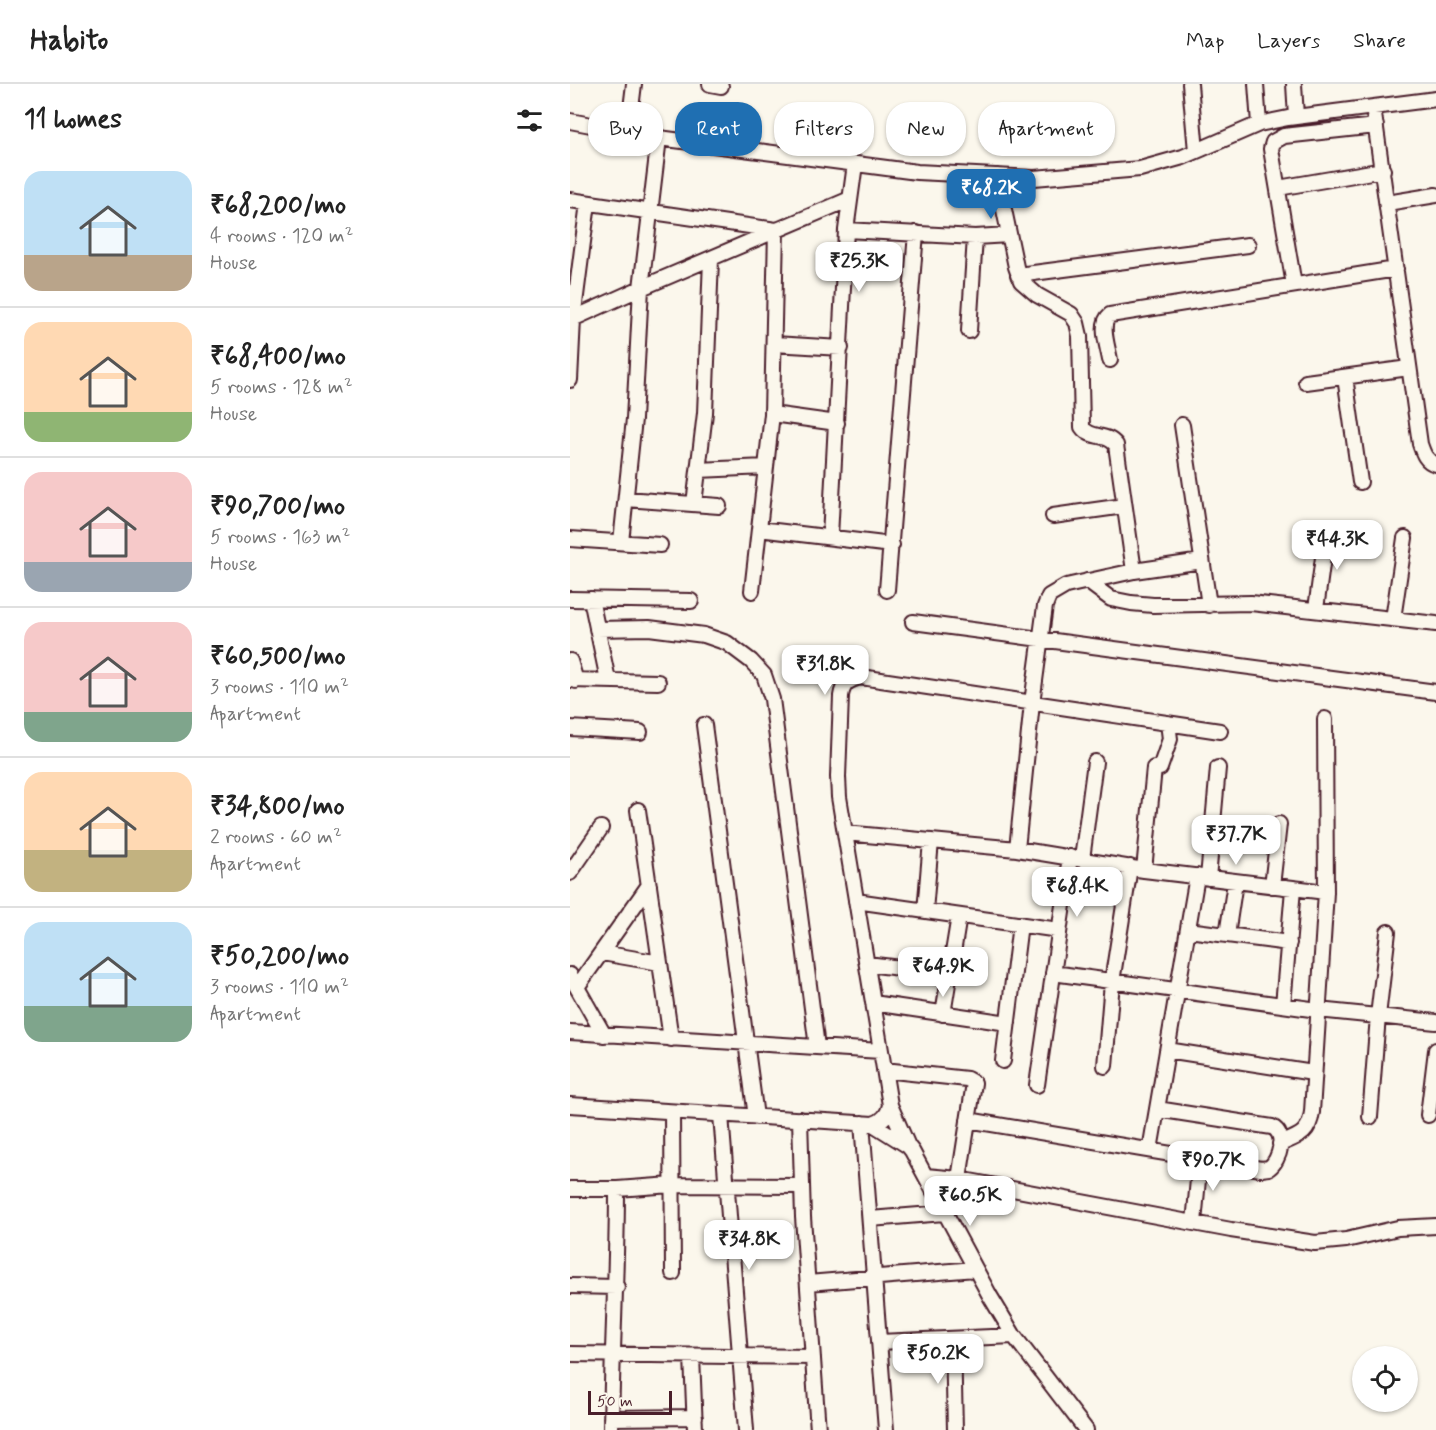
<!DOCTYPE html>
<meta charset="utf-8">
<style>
body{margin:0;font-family:Mynerve,sans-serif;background:#f6f6f6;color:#222;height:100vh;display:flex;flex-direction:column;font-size:22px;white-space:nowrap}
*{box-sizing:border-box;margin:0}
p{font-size:20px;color:#767676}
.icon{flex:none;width:33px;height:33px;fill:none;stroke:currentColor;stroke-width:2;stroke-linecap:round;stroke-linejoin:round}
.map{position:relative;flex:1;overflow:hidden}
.details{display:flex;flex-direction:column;background:#fff;width:570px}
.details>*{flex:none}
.hud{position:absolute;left:18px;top:18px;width:570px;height:54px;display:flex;gap:12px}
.tools{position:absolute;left:782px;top:1262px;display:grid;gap:12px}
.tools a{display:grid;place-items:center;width:66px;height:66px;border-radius:50%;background:#fff;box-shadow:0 2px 4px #0004;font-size:30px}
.scale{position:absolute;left:18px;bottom:15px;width:84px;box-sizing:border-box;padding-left:6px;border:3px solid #4a1f2b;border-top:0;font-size:16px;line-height:21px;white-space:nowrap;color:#4a1f2b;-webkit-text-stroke:4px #fbf7ec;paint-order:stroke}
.price{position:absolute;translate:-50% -51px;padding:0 14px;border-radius:12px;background:#fff;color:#222;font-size:20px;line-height:39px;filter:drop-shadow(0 2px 3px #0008)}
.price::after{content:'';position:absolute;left:50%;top:36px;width:18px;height:14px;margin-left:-9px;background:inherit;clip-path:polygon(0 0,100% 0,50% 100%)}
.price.selected{background:#1f6fb2;color:#fff}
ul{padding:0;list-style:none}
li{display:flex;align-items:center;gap:18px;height:150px;padding:0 24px}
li+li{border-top:2px solid #e0e0e0}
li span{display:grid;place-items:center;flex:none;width:168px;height:120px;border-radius:18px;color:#555}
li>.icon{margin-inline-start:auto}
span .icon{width:72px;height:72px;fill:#fffc;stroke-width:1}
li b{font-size:26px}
h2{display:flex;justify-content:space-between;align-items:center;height:72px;padding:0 24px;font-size:26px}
.chip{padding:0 21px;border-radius:24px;background:#fff;box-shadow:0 2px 4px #0004;font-size:21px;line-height:54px}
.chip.selected{background:#1f6fb2;color:#fff}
header{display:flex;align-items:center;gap:36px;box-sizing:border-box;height:84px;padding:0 30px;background:#fff;border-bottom:2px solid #e0e0e0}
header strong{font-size:28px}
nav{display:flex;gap:33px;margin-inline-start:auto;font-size:21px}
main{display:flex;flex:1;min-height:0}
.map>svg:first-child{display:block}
</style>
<header>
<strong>Habito</strong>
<nav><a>Map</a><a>Layers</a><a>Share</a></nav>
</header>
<main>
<section class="details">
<h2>11 homes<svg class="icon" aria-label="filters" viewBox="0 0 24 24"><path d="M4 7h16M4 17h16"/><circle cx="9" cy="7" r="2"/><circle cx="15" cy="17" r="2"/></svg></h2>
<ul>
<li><span style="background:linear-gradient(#bfe0f5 70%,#b9a48a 0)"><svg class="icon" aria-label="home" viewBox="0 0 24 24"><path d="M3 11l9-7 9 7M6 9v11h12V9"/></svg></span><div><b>₹68,200/mo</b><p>4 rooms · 120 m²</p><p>House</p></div></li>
<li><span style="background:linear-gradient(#ffd9b3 75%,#8fb573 0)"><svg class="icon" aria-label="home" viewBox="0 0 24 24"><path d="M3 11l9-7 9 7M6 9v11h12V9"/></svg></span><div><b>₹68,400/mo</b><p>5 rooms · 128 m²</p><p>House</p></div></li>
<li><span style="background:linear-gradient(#f6c9c9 75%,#9aa5b1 0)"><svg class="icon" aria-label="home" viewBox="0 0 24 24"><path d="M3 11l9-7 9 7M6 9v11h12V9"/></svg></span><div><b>₹90,700/mo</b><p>5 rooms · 163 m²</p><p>House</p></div></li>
<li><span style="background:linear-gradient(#f6c9c9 75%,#7fa58c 0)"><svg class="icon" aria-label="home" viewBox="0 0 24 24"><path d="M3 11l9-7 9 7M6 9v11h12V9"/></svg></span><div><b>₹60,500/mo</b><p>3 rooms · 110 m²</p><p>Apartment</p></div></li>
<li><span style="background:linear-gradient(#ffd9b3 65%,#c2b280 0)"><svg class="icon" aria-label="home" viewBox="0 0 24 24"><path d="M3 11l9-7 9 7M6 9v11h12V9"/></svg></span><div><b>₹34,800/mo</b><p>2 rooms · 60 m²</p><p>Apartment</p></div></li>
<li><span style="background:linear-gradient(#bfe0f5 70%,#7fa58c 0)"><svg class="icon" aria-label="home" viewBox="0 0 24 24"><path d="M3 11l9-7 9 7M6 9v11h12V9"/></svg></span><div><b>₹50,200/mo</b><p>3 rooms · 110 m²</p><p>Apartment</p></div></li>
</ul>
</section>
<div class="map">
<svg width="866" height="1346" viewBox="0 0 866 1346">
<rect width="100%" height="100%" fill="#fbf7ec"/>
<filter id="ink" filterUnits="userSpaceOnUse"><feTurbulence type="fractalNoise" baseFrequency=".0167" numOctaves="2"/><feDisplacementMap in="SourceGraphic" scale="12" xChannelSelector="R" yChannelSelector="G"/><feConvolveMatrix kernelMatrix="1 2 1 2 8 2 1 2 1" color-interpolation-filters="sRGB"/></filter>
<g filter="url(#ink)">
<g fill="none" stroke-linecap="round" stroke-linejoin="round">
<defs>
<path id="minor" d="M 140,0 L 151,2
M 620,0 L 626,67
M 686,0 L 689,40
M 724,0 L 726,33
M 803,23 L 850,360 C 853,369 856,378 866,380
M 0,37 L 89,54 L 347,88 L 464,94 L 570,85 L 613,73 L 689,40 L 718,34 L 866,15
M 58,49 L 64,0
M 427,92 L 446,183 L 451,197 L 467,211 L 501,230 L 507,239 L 510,252 L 512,343 C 521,356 536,348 546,361 L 564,487
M 708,104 L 813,86
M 0,116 L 206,146 L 202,330 L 182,507
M 817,119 L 866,111
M 276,146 L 405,153 L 399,247
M 405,153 L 439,151
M 448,191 L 678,161
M 724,201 L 701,65 L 703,58 L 714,52 L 806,42
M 0,236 L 71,204 L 280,115
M 204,260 L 271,264
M 540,276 C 538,263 529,240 540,231 L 826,185
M 775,293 L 790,398
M 0,296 L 3,235 L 18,119
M 736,298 L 839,284
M 202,330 L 267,339
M 612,341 L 639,521
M 128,386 L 196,383
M 56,415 L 149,422
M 124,420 L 135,329 L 141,175
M 483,432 L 554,422
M 189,445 L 322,461
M 260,453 L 276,146 L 285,80
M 0,455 L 90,461
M 51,458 L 64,335 L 71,204 L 89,54
M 517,497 L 541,515 L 561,519 L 583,521 L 681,519 L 866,540
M 317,506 L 346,149
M 0,515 L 121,517
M 21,515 L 38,596
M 746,525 L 757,444
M 823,535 L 835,454
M 343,538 L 866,608
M 27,545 L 79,544 L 134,551 L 157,559 L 181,577 L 194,591 L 202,615 L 247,963
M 0,577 L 6,597
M 0,596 L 88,598
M 134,641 L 186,1033
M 0,644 L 70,648
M 590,684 L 600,655 L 598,639
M 68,726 L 101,955
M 275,749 L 447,765 L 574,786 L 756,808
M 447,765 L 462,619 L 475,522 L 479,512 L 496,502 L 564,487 L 632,477
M 512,775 L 525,678
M 574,786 L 584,684
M 0,789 L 31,744
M 638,794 L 648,684
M 702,802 L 709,740
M 286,817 L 489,846
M 355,827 L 361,757
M 618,846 L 719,859
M 657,851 L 665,798
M 32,869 L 90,879
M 297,880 L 380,890
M 483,889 L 748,926 L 866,938
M 0,891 L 34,951
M 7,903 L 79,801
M 303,919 L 438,939
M 713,921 L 723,805
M 373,930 L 389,832
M 0,948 L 311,967
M 597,966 L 743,989
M 433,977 L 450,840
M 535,982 L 542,898 L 560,783
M 314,986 L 397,995 L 404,999 L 389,1095
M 467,1001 L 500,773
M 0,1021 L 303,1040 L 338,1062 L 342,1067 L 420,1212 L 444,1252 L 516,1346
M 320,1021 L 338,1062
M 102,1028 L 103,1189
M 151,1031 L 176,1346
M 858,1031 L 866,966
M 800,1033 L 808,932 L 818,848
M 230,1035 L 233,1133 L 248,1346
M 398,1036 L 691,1085 L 699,1084 C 710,1076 717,1050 702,1043 L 587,1025
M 292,1039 L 316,1346
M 303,1040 C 313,1037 318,1031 320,1021 L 269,713 L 268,693 L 271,612 C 273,599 279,596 291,593 L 650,647
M 710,1060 C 729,1052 739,1050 742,1028 L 756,808 L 755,635
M 580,1066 L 627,792
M 356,1092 L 389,1095 L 661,1146 L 745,1159 L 776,1156 L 828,1144 L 866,1142
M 0,1105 L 47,1105 L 102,1101 L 232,1102
M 300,1135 L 374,1129
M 624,1139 L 630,1074
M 238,1199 L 405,1185
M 0,1202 L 47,1203
M 383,1255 L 385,1346
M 309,1258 L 444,1252
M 0,1270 L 243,1273
M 122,1272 L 125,1346
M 41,1334 L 125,1333
M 41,1346 C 42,1266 47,1186 47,1105"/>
</defs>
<use href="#minor" stroke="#4a1f2b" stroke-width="18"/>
<use href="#minor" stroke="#fbf7ec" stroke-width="14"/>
</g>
</g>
</svg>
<div class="tools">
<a><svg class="icon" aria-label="locate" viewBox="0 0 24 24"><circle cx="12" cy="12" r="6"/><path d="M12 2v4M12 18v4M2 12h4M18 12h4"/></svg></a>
</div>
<div class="scale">50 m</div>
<b class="price selected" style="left:421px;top:136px">₹68.2K</b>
<b class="price" style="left:289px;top:209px">₹25.3K</b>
<b class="price" style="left:767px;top:487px">₹44.3K</b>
<b class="price" style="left:255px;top:612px">₹31.8K</b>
<b class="price" style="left:666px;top:782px">₹37.7K</b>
<b class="price" style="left:507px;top:834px">₹68.4K</b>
<b class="price" style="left:373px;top:914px">₹64.9K</b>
<b class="price" style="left:643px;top:1108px">₹90.7K</b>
<b class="price" style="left:400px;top:1143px">₹60.5K</b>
<b class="price" style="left:179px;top:1187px">₹34.8K</b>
<b class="price" style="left:368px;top:1301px">₹50.2K</b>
<div class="hud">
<a class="chip">Buy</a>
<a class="chip selected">Rent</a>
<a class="chip">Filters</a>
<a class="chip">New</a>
<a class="chip">Apartment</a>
</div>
</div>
</main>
